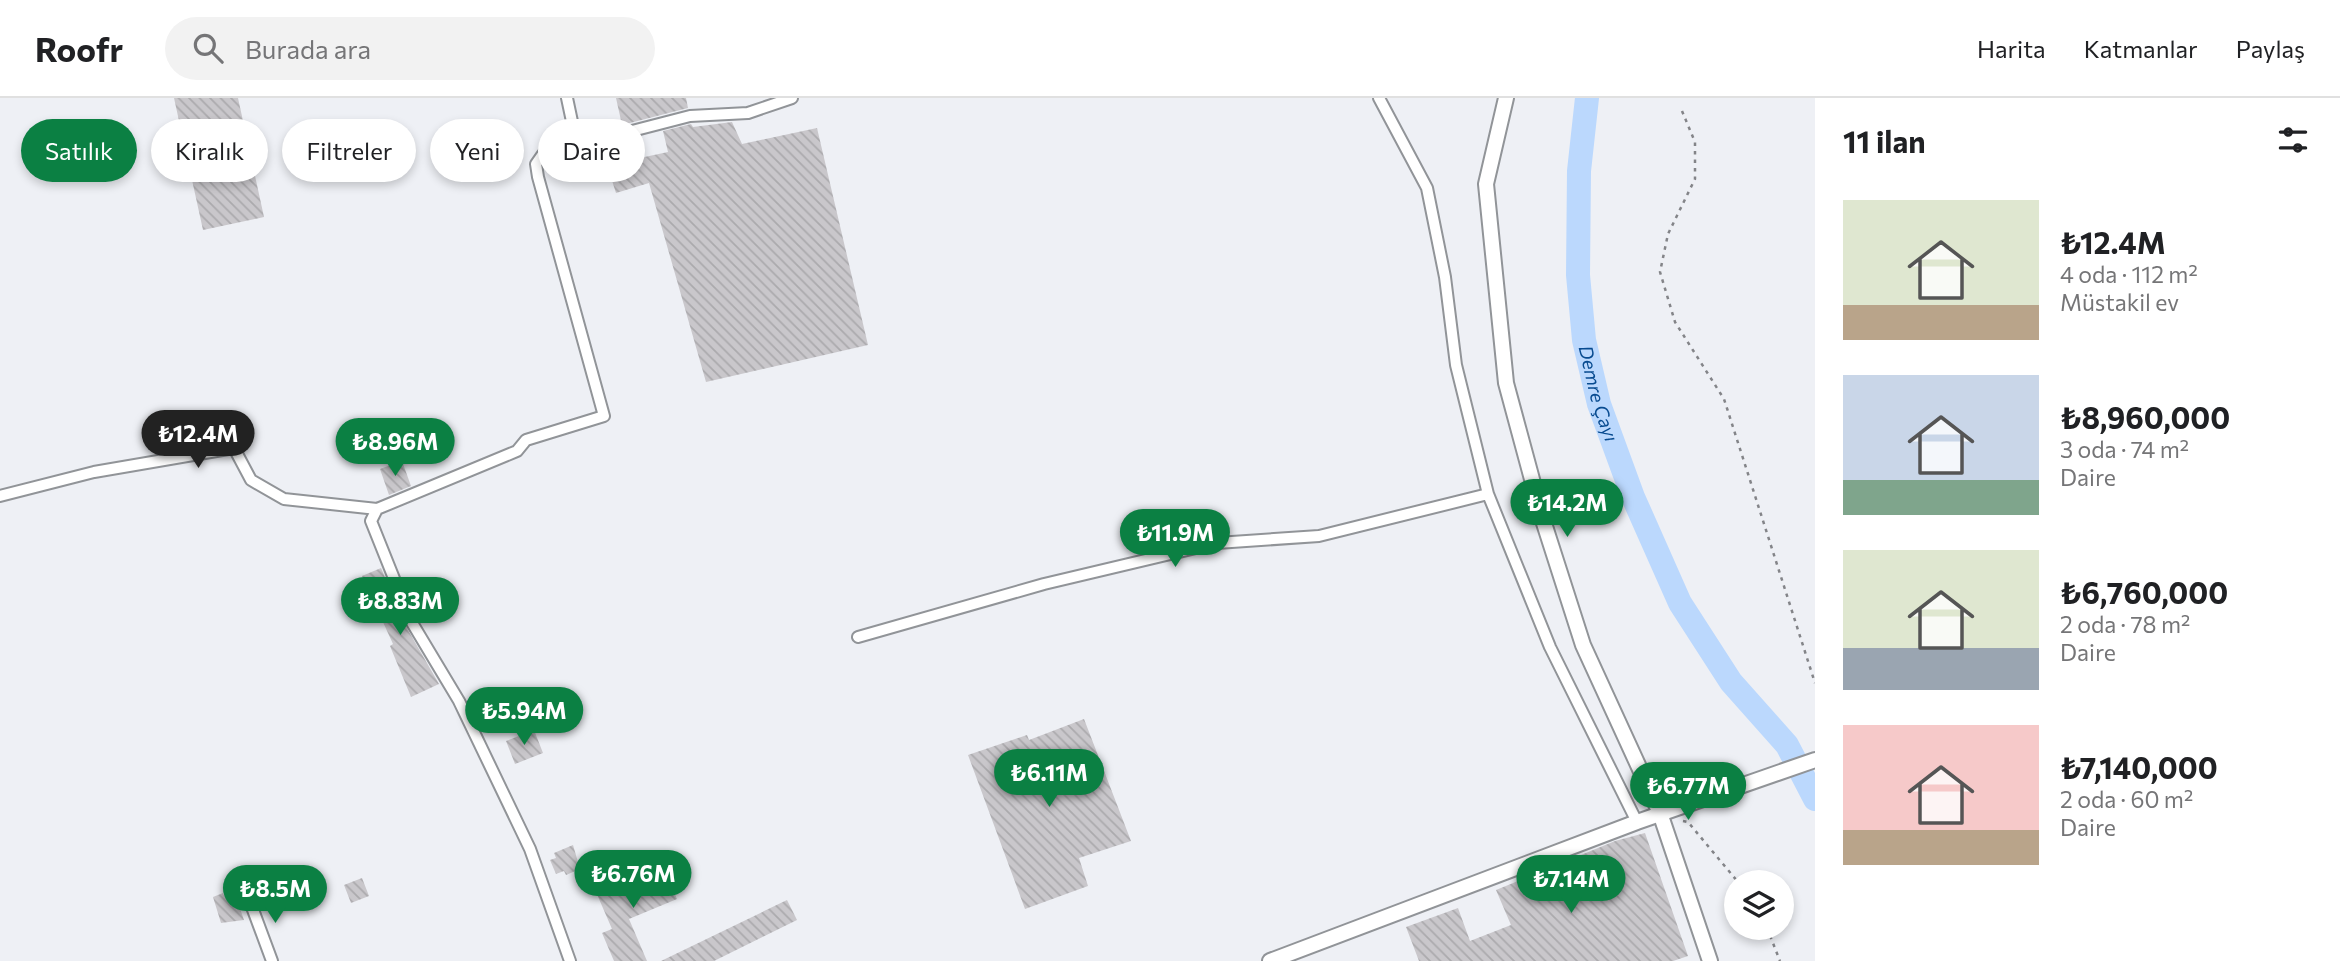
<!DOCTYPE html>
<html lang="tr">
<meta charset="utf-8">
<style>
body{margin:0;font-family:Commissioner,sans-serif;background:#f2f2f2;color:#202124;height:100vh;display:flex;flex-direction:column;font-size:26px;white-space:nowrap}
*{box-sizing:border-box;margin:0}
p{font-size:23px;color:#757577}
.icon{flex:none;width:38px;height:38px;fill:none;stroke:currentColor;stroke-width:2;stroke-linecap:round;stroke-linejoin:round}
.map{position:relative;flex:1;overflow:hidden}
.panel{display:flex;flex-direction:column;background:#fff;width:525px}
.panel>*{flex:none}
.banner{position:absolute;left:21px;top:21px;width:665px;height:63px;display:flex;gap:14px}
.buttons{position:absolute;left:1724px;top:772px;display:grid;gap:14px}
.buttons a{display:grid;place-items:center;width:70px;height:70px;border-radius:50%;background:#fff;box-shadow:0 4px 10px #0003;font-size:35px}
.price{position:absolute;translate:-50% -60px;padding:0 16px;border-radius:24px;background:#0b8043;color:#fff;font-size:23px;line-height:46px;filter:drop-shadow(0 2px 4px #0008)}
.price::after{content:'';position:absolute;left:50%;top:42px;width:21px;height:16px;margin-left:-10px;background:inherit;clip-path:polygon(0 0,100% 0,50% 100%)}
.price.active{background:#222;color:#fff}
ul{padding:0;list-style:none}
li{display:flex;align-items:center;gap:21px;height:175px;padding:0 28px}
li span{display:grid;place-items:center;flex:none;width:196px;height:140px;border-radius:0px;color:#555}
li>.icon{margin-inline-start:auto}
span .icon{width:84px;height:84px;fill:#fffc;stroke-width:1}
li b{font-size:30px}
h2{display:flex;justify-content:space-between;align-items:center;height:84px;padding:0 28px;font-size:30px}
.pill{padding:0 24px;border-radius:32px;background:#fff;box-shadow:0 4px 10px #0003;font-size:24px;line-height:63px}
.pill.active{background:#0b8043;color:#fff}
header{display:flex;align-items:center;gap:42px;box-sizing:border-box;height:98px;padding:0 35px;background:#fff;border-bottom:2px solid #e0e0e0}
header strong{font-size:33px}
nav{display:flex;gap:38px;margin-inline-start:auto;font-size:24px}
.search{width:490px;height:63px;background:#f2f2f2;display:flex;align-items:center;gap:18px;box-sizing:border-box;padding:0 24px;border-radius:38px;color:#757577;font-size:26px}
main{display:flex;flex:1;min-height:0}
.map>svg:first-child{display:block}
</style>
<header>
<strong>Roofr</strong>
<div class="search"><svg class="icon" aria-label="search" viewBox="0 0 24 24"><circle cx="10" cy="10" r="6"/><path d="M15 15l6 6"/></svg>Burada ara</div>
<nav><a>Harita</a><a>Katmanlar</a><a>Paylaş</a></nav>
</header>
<main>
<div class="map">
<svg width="1815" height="863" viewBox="0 0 1815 863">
<defs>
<pattern id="building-back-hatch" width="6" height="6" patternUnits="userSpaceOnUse" patternTransform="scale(1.75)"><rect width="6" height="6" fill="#c9c7cb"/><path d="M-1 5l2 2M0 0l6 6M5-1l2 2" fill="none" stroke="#abaaad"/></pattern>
</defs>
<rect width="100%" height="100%" fill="#eef0f5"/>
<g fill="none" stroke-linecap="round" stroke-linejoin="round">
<path stroke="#bbd8fd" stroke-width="24" id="s1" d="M 1587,0 L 1579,73 L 1578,177 L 1584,242 L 1599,306 L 1633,399 L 1680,505 L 1731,584 L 1787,647 L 1815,701"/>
</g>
<path fill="url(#building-back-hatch)" d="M 174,0 L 238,0 L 264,119 L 203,132 Z
M 616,0 L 686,0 L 688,10 L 622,27 Z
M 732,24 L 742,46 L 817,30 L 868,247 L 706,284 L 649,85 L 616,95 L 607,67 L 668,54 L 663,33 L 691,26 L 693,29 Z
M 402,363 L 411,388 L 389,397 L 380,371 Z
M 381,470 L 392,496 L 388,497 L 439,586 L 411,599 L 390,548 L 393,546 L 362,478 Z
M 1084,621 L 1131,743 L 1079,760 L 1088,788 L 1025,811 L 968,657 L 1027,637 L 1029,642 Z
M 534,632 L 543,655 L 515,666 L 506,643 Z
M 1645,735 L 1688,858 L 1673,863 L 1419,863 L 1406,829 L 1458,810 L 1470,843 L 1511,827 L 1496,792 L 1615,743 Z
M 573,747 L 580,771 L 566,777 L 564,773 L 556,776 L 550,762 L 556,760 L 554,755 Z
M 662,766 L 677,801 L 629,821 L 647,863 L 614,863 L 602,835 L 612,831 L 596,794 Z
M 362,780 L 369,798 L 351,805 L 344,787 Z
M 223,795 L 225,800 L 235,796 L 244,822 L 221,825 L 213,799 Z
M 787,802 L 797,822 L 714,863 L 661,863 Z"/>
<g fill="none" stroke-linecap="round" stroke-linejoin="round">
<defs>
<path id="minor" d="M 567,0 L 577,47
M 1379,0 L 1427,90 L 1445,179 L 1456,267 L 1488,396 L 1550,549 L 1637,724
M 0,398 L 94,374 L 234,350 L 251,382 L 284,401 L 377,411
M 858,539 L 1044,486 L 1217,445 L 1319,438 L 1488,396
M 249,801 L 272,863
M 570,863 L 530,751 L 459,603 L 411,523 L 371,423 L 377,411 L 517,353 L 526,342 L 604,318 L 538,79 L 536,66 L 543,56 L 690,18 L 748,15 L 792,0"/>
<path id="tertiary" d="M 1506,0 L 1486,86 L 1506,285 L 1543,422 L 1583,547 L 1660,715 L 1710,863
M 1270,863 L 1637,724 L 1815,662"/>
</defs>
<use href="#minor" stroke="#919498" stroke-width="14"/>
<use href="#tertiary" stroke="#919498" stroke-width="18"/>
<path stroke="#838488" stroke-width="2.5" stroke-dasharray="3.5 5" stroke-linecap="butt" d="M 1682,13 L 1695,44 L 1695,81 L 1668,136 L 1660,174 L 1675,224 L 1724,301 L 1815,585
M 1683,723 L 1688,724 L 1738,784
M 1767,830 L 1780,863"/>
<use href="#minor" stroke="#fff" stroke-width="10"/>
<use href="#tertiary" stroke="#fff" stroke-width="14"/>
</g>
<g text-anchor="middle" stroke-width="6" stroke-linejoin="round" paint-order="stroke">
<g font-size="19" font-style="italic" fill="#084b90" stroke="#eef0f5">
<text dy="7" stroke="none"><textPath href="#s1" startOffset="298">Demre Çayı</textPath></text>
</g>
</g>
</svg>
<div class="buttons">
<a><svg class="icon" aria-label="layers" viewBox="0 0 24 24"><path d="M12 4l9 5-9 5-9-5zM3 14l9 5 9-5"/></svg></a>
</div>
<b class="price active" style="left:198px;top:372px">₺12.4M</b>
<b class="price" style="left:395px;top:380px">₺8.96M</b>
<b class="price" style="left:1567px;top:441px">₺14.2M</b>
<b class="price" style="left:1175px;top:471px">₺11.9M</b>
<b class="price" style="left:400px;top:539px">₺8.83M</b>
<b class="price" style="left:524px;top:649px">₺5.94M</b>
<b class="price" style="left:1049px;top:711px">₺6.11M</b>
<b class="price" style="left:1688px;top:724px">₺6.77M</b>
<b class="price" style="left:633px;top:812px">₺6.76M</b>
<b class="price" style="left:1571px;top:817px">₺7.14M</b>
<b class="price" style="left:275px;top:827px">₺8.5M</b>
<div class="banner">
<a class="pill active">Satılık</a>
<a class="pill">Kiralık</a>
<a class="pill">Filtreler</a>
<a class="pill">Yeni</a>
<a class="pill">Daire</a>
</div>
</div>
<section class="panel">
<h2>11 ilan<svg class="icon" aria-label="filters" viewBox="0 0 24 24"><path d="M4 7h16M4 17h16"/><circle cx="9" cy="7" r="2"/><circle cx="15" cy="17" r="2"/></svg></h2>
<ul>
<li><span style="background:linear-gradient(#dfe7d0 75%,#b9a48a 0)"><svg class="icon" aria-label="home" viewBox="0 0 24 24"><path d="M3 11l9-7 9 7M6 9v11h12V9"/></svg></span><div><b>₺12.4M</b><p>4 oda · 112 m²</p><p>Müstakil ev</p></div></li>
<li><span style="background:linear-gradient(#c9d6e8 75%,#7fa58c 0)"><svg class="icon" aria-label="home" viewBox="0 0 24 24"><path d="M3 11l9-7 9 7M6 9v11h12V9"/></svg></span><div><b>₺8,960,000</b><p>3 oda · 74 m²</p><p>Daire</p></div></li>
<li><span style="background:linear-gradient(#dfe7d0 70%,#9aa5b1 0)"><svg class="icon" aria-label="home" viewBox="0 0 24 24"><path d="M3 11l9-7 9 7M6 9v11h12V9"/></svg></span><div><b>₺6,760,000</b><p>2 oda · 78 m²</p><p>Daire</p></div></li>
<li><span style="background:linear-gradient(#f6c9c9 75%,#b9a48a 0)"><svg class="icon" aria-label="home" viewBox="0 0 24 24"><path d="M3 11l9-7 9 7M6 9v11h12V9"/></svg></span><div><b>₺7,140,000</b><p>2 oda · 60 m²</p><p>Daire</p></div></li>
</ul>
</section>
</main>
